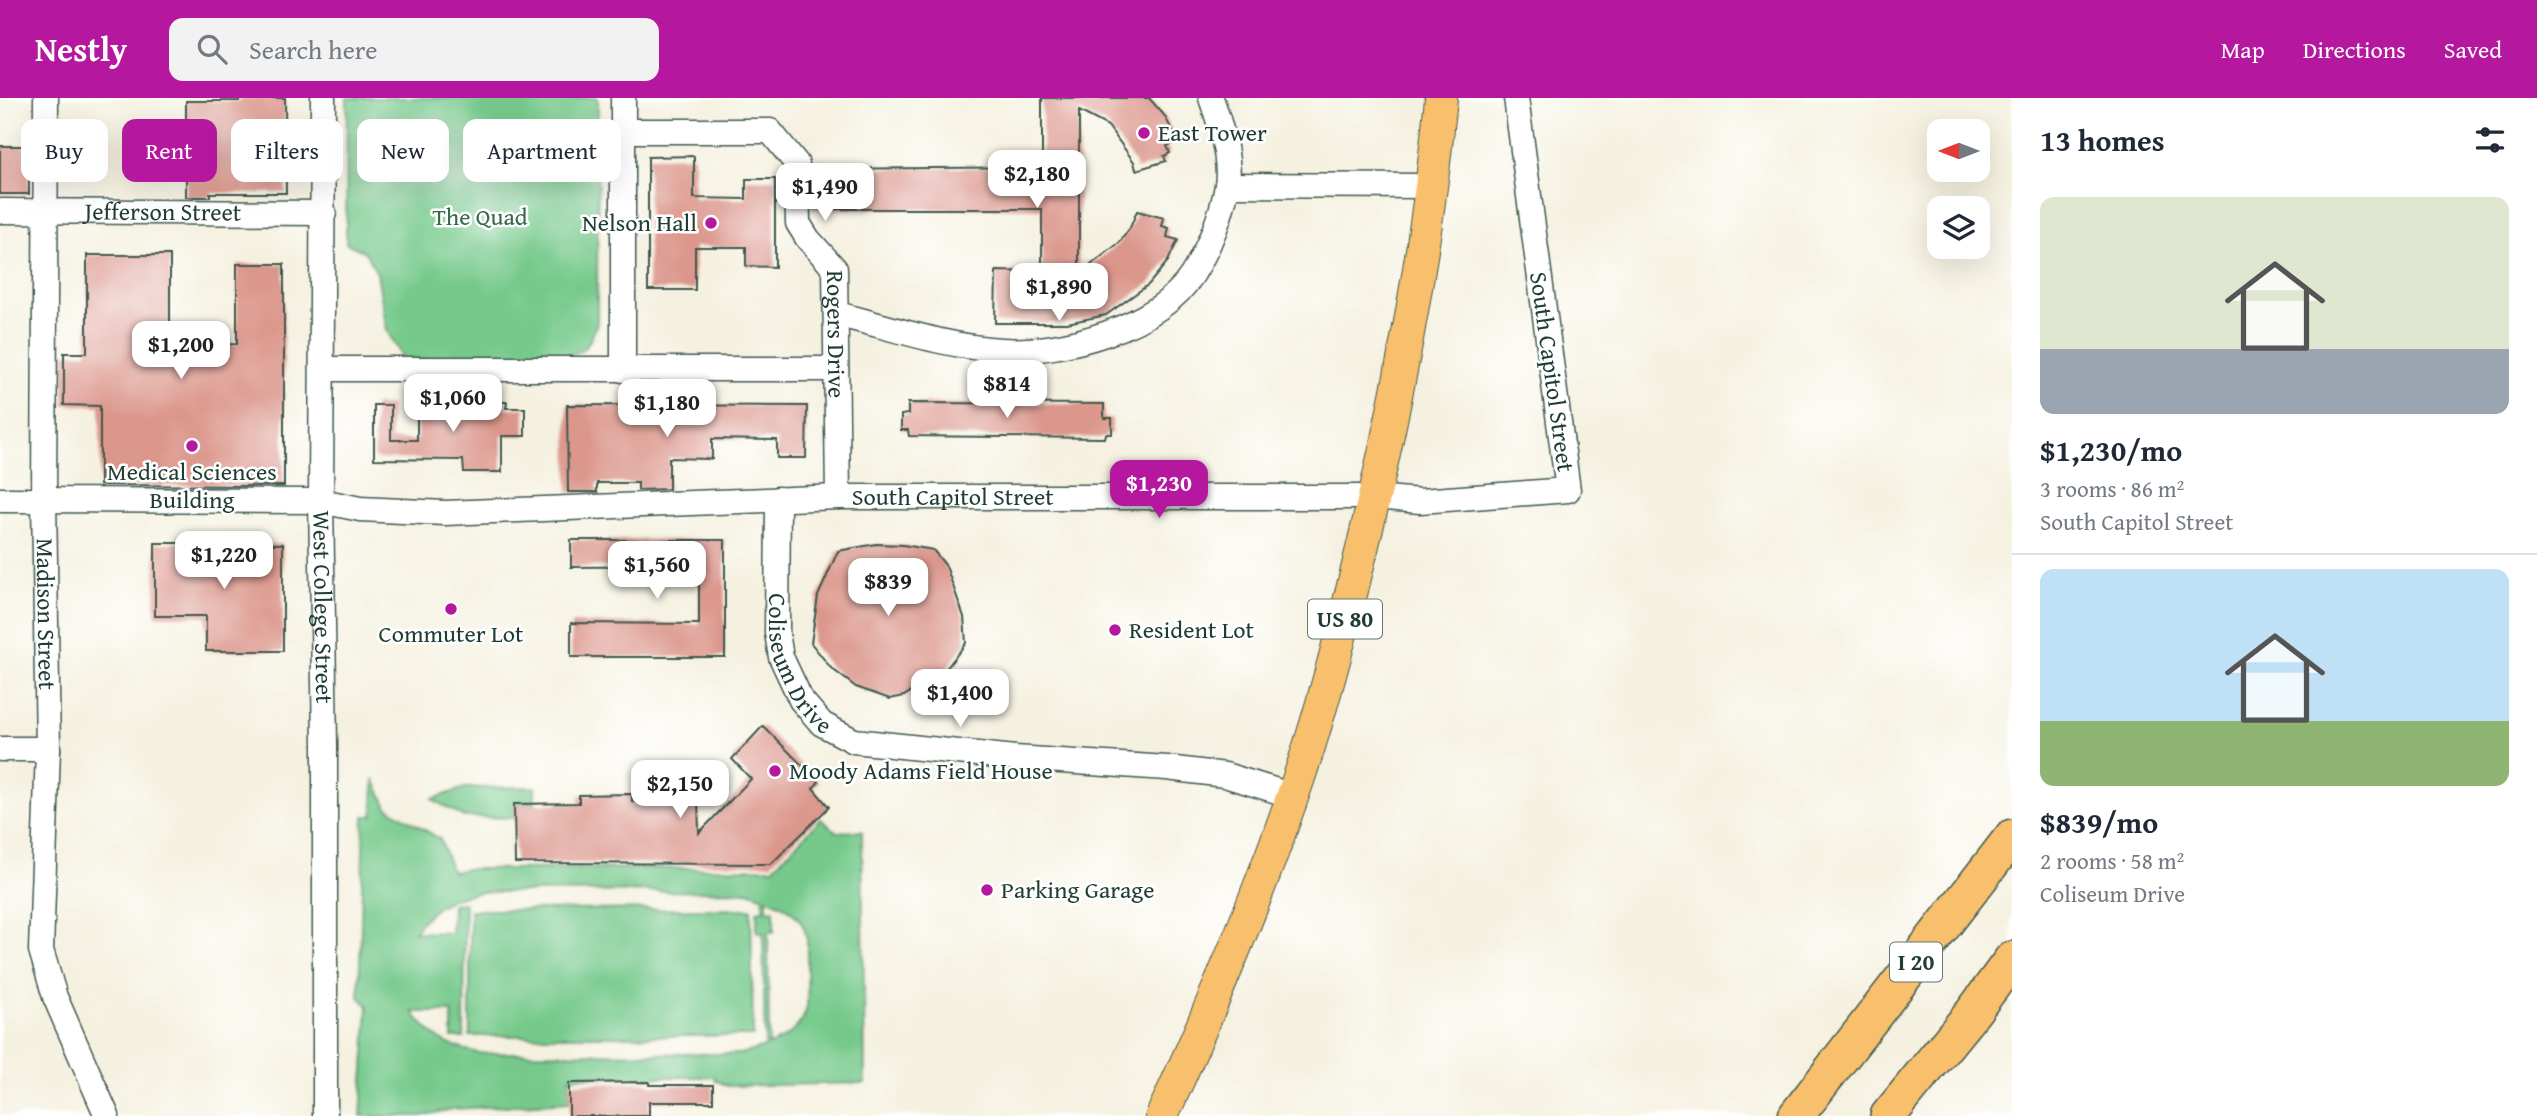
<!DOCTYPE html>
<meta charset="utf-8">
<style>
body{margin:0;font-family:"Gentium Book Plus",serif;background:#f2f2f3;color:#1f2937;height:100vh;display:flex;flex-direction:column;font-size:26px;white-space:nowrap}
*{box-sizing:border-box;margin:0}
p{font-size:23px;color:#747a83}
.icon{flex:none;width:38px;height:38px;fill:none;stroke:currentColor;stroke-width:2;stroke-linecap:round;stroke-linejoin:round}
.map{position:relative;flex:1;overflow:hidden}
.side{display:flex;flex-direction:column;background:#fff;width:525px}
.side>*{flex:none}
.top-card{position:absolute;left:21px;top:21px;width:665px;height:63px;display:flex;gap:14px}
.needle{width:46px;rotate:270deg}
.buttons{position:absolute;left:1927px;top:21px;display:grid;gap:14px}
.buttons a{display:grid;place-items:center;width:63px;height:63px;border-radius:14px;background:#fff;box-shadow:0 7px 28px #0002;font-size:35px}
.price{position:absolute;translate:-50% -60px;padding:0 16px;border-radius:14px;background:#fff;color:#222;font-size:23px;line-height:46px;filter:drop-shadow(0 2px 4px #0008)}
.price::after{content:'';position:absolute;left:50%;top:42px;width:21px;height:16px;margin-left:-10px;background:inherit;clip-path:polygon(0 0,100% 0,50% 100%)}
.price.on{background:#b5179e;color:#fff}
ul{padding:0;list-style:none}
li{display:grid;align-content:center;gap:14px;height:371px;padding:0 28px}
li+li{border-top:2px solid #e0e1e3}
li span{display:grid;place-items:center;height:217px;border-radius:14px;color:#555}
li>.icon{margin-inline-start:auto}
span .icon{width:126px;height:126px;fill:#fffc;stroke-width:1}
li b{font-size:30px}
h2{display:flex;justify-content:space-between;align-items:center;height:84px;padding:0 28px;font-size:30px}
.tag{padding:0 24px;border-radius:14px;background:#fff;box-shadow:0 7px 28px #0002;font-size:24px;line-height:63px}
.tag.on{background:#b5179e;color:#fff}
header{display:flex;align-items:center;gap:42px;box-sizing:border-box;height:98px;padding:0 35px;background:#b5179e;color:#fff}
header strong{font-size:33px}
nav{display:flex;gap:38px;margin-inline-start:auto;font-size:24px}
.search{width:490px;height:63px;background:#f2f2f3;display:flex;align-items:center;gap:18px;box-sizing:border-box;padding:0 24px;border-radius:14px;color:#747a83;font-size:26px}
main{display:flex;flex:1;min-height:0}
.map>svg:first-child{display:block}
</style>
<header>
<strong>Nestly</strong>
<div class="search"><svg class="icon" aria-label="search" viewBox="0 0 24 24"><circle cx="10" cy="10" r="6"/><path d="M15 15l6 6"/></svg>Search here</div>
<nav><a>Map</a><a>Directions</a><a>Saved</a></nav>
</header>
<main>
<div class="map">
<svg width="2012" height="1018" viewBox="0 0 2012 1018">
<rect width="100%" height="100%" fill="#fff"/>
<filter id="ink" filterUnits="userSpaceOnUse"><feTurbulence type="fractalNoise" baseFrequency=".0143" numOctaves="2"/><feDisplacementMap in="SourceGraphic" scale="14" xChannelSelector="R" yChannelSelector="G"/><feConvolveMatrix kernelMatrix="1 2 1 2 8 2 1 2 1" color-interpolation-filters="sRGB"/></filter>
<filter id="wash" filterUnits="userSpaceOnUse"><feTurbulence type="fractalNoise" baseFrequency=".00686" numOctaves="4" result="noise"/><feDisplacementMap in="SourceGraphic" scale="28" xChannelSelector="R" yChannelSelector="G"/><feGaussianBlur stdDeviation="1.57" result="paint"/><feColorMatrix in="noise" values="0 0 0 0 0 0 0 0 0 0 0 0 0 0 0 0 0 1.4 0 .05"/><feComposite in="paint" operator="in"/></filter>
<g filter="url(#wash)">
<rect width="100%" height="100%" fill="#f5f1e0"/>
<path fill="#76c98b" stroke="#4a8360" stroke-width="2" fill-rule="evenodd" d="M 347,0 L 598,0 L 597,225 C 593,235 590,247 580,253 C 562,265 434,261 404,262 L 387,233 L 377,175 L 365,154 L 346,145 Z
M 374,681 L 387,709 L 440,741 L 452,774 L 466,771 L 773,770 L 821,721 L 837,734 L 862,733 L 865,985 L 728,988 L 715,982 L 715,979 L 570,979 L 569,1004 L 453,1011 L 421,1018 L 361,1018 L 368,908 L 359,899 L 364,718 L 373,718 ZM 749,793 C 766,800 789,807 800,823 C 810,836 807,855 807,870 C 807,883 808,896 807,908 C 802,939 766,950 740,956 L 479,955 C 446,948 433,941 413,914 L 452,914 L 452,940 L 464,940 L 465,805 L 452,806 L 451,835 L 414,834 C 431,808 451,798 481,794 Z
M 535,689 L 535,705 L 514,706 L 514,720 L 464,719 L 432,701 L 465,690 Z
M 763,802 L 767,802 L 767,812 L 774,812 L 774,834 L 768,834 L 769,946 L 765,946 L 763,834 L 757,834 L 757,813 L 763,812 Z
M 751,811 L 753,938 L 470,938 L 470,812 Z"/>
<g id="blocks">
<path fill="#dc978c" d="M 239,0 L 285,0 L 286,95 L 210,95 L 210,99 L 186,99 L 186,3 L 239,3 Z
M 1042,0 L 1149,0 L 1164,17 L 1178,43 L 1167,48 L 1170,55 L 1164,58 L 1166,63 L 1136,72 L 1134,64 L 1108,28 L 1079,13 L 1079,176 L 1119,145 L 1130,130 L 1137,113 L 1164,120 L 1162,128 L 1169,130 L 1167,139 L 1178,142 L 1168,163 L 1149,186 L 1106,217 L 1067,225 L 995,225 L 996,173 L 1042,174 L 1042,111 L 813,111 L 812,71 L 1042,69 Z
M 0,48 L 29,48 L 29,96 L 0,96 Z
M 694,58 L 694,100 L 746,101 L 746,81 L 775,81 L 775,169 L 746,168 L 746,149 L 695,149 L 695,192 L 648,192 L 648,59 Z
M 87,157 L 170,157 L 170,247 L 237,246 L 237,166 L 284,166 L 284,388 L 100,387 L 100,308 L 64,307 L 64,255 L 87,255 Z
M 462,304 L 507,304 L 506,310 L 525,310 L 525,338 L 502,338 L 502,374 L 464,374 L 463,362 L 374,361 L 374,307 L 391,307 L 391,342 L 417,342 L 417,308 L 462,308 Z
M 908,305 L 1104,306 L 1104,320 L 1112,320 L 1112,336 L 1106,336 L 1105,340 L 909,338 L 908,332 L 901,332 L 901,317 L 908,316 Z
M 567,307 L 807,308 L 806,360 L 777,360 L 777,342 L 712,341 L 712,361 L 669,360 L 669,391 L 638,392 L 638,385 L 597,385 L 597,394 L 568,394 Z
M 190,438 L 211,438 L 211,445 L 283,446 L 283,553 L 206,553 L 206,518 L 155,518 L 155,445 L 190,445 Z
M 571,442 L 725,442 L 725,559 L 571,559 L 571,525 L 699,526 L 699,468 L 571,469 Z
M 876,446 L 903,447 L 933,452 L 946,468 L 964,519 L 966,545 L 946,571 L 904,598 L 890,601 L 856,589 L 831,570 L 811,545 L 818,498 L 838,453 Z
M 763,628 L 819,684 L 813,690 L 829,709 L 771,766 L 515,765 L 514,706 L 579,705 L 579,697 L 632,696 L 632,704 L 698,703 L 699,735 L 751,681 L 732,661 Z
M 649,984 L 649,987 L 713,987 L 713,1004 L 649,1004 L 649,1018 L 569,1018 L 569,985 Z"/>
</g>
</g>
<g filter="url(#ink)">
<use href="#blocks" fill-opacity="0" stroke="#3f584e" stroke-width="2"/>
<g fill="none" stroke-linecap="round" stroke-linejoin="round">
<defs>
<g id="minor">
<path id="s1" d="M 46,0 L 44,401 L 48,651 L 41,852 L 55,899 L 107,1018"/>
<path id="s2" d="M 323,0 L 321,403 L 325,647 L 325,1018"/>
<path d="M 623,0 L 623,272"/>
<path id="s3" d="M 623,33 L 770,33 L 797,66 L 798,125 L 808,141 L 835,171 L 838,399"/>
<path d="M 1227,87 L 1433,88"/>
<path id="s4" d="M 0,113 L 324,115"/>
<path d="M 836,216 C 890,229 946,249 1002,252 C 1060,256 1159,229 1192,177 C 1208,152 1222,117 1227,88 C 1231,61 1220,25 1211,0"/>
<path d="M 323,271 L 836,271"/>
<path id="s5" d="M 778,401 L 777,535 L 781,559 L 801,602 L 822,626 L 854,643 L 1015,660 L 1167,670 L 1225,677 L 1293,698"/>
<path id="s6" d="M 0,402 L 321,403 L 360,411 L 445,415 L 838,399 L 1375,399 L 1420,403 L 1568,392 L 1516,0"/>
<path d="M 0,651 L 48,651"/>
</g>
<path id="major" d="M 1162,1018 C 1210,913 1255,807 1293,697 C 1321,617 1342,534 1362,451 C 1398,302 1427,152 1441,0"/>
<path id="highway" d="M 1796,1018 L 2012,739
M 1888,1018 L 1973,914 L 2012,861"/>
</defs>
<use href="#minor" stroke="#3f584e" stroke-width="27"/>
<use href="#major" stroke="#3f584e" stroke-width="34"/>
<use href="#highway" stroke="#3f584e" stroke-width="38"/>
<use href="#minor" stroke="#fff" stroke-width="24"/>
<use href="#major" stroke="#f8bf6c" stroke-width="32"/>
<use href="#highway" stroke="#f8bf6c" stroke-width="35"/>
</g>
</g>
<g fill="#b5179e" stroke="#fff" stroke-width="2.5">
<circle cx="1144" cy="35" r="7"/>
<circle cx="711" cy="125" r="7"/>
<circle cx="192" cy="348" r="7"/>
<circle cx="451" cy="511" r="7"/>
<circle cx="1115" cy="532" r="7"/>
<circle cx="775" cy="673" r="7"/>
<circle cx="987" cy="792" r="7"/>
</g>
<g text-anchor="middle" stroke-width="5" stroke-linejoin="round" paint-order="stroke">
<g fill="#fff" stroke="#627771" stroke-width="2">
<rect x="1308" y="501.5" width="74" height="39" rx="5"/>
<rect x="1890" y="844.5" width="52" height="39" rx="5"/>
</g>
<g font-size="23" font-weight="bold" fill="#1f3d34">
<text x="1345" y="529">US 80</text>
<text x="1916" y="872">I 20</text>
</g>
<g font-size="24" fill="#1f3d34" stroke="#fff" text-anchor="start">
<text x="1158" y="43">East Tower</text>
<text x="697" y="133" text-anchor="end">Nelson Hall</text>
<text x="192" y="382" text-anchor="middle">Medical Sciences<tspan x="192" dy="28">Building</tspan></text>
<text x="1129" y="540">Resident Lot</text>
<text x="451" y="544" text-anchor="middle">Commuter Lot</text>
<text x="789" y="681">Moody Adams Field House</text>
<text x="1001" y="800">Parking Garage</text>
</g>
<g font-size="24" fill="#1f3d34" stroke="#fff">
<text dy="8" stroke="none"><textPath href="#s4" startOffset="163">Jefferson Street</textPath></text>
<text dy="8" stroke="none"><textPath href="#s3" startOffset="373">Rogers Drive</textPath></text>
<text transform="translate(1552 274) rotate(82)" y="8">South Capitol Street</text>
<text dy="8" stroke="none"><textPath href="#s6" startOffset="954">South Capitol Street</textPath></text>
<text dy="8" stroke="none"><textPath href="#s2" startOffset="509">West College Street</textPath></text>
<text dy="8" stroke="none"><textPath href="#s1" startOffset="516">Madison Street</textPath></text>
<text dy="8" stroke="none"><textPath href="#s5" startOffset="170">Coliseum Drive</textPath></text>
</g>
<g font-size="24" fill="#39674e" stroke="#fff">
<text x="480" y="127">The Quad</text>
</g>
</g>
</svg>
<div class="buttons">
<a><svg class="needle" viewBox="-14 -14 28 28"><path d="M0-13l5 13h-10z" fill="#e53935"/><path d="M0 13l5-13h-10z" fill="#747a83"/></svg></a>
<a><svg class="icon" aria-label="layers" viewBox="0 0 24 24"><path d="M12 4l9 5-9 5-9-5zM3 14l9 5 9-5"/></svg></a>
</div>
<b class="price" style="left:1037px;top:112px">$2,180</b>
<b class="price" style="left:825px;top:125px">$1,490</b>
<b class="price" style="left:1059px;top:225px">$1,890</b>
<b class="price" style="left:181px;top:283px">$1,200</b>
<b class="price" style="left:1007px;top:322px">$814</b>
<b class="price" style="left:453px;top:336px">$1,060</b>
<b class="price" style="left:667px;top:341px">$1,180</b>
<b class="price on" style="left:1159px;top:422px">$1,230</b>
<b class="price" style="left:224px;top:493px">$1,220</b>
<b class="price" style="left:657px;top:503px">$1,560</b>
<b class="price" style="left:888px;top:520px">$839</b>
<b class="price" style="left:960px;top:631px">$1,400</b>
<b class="price" style="left:680px;top:722px">$2,150</b>
<div class="top-card">
<a class="tag">Buy</a>
<a class="tag on">Rent</a>
<a class="tag">Filters</a>
<a class="tag">New</a>
<a class="tag">Apartment</a>
</div>
</div>
<section class="side">
<h2>13 homes<svg class="icon" aria-label="filters" viewBox="0 0 24 24"><path d="M4 7h16M4 17h16"/><circle cx="9" cy="7" r="2"/><circle cx="15" cy="17" r="2"/></svg></h2>
<ul>
<li><span style="background:linear-gradient(#dfe7d0 70%,#9aa5b1 0)"><svg class="icon" aria-label="home" viewBox="0 0 24 24"><path d="M3 11l9-7 9 7M6 9v11h12V9"/></svg></span><div><b>$1,230/mo</b><p>3 rooms · 86 m²</p><p>South Capitol Street</p></div></li>
<li><span style="background:linear-gradient(#bfe0f5 70%,#8fb573 0)"><svg class="icon" aria-label="home" viewBox="0 0 24 24"><path d="M3 11l9-7 9 7M6 9v11h12V9"/></svg></span><div><b>$839/mo</b><p>2 rooms · 58 m²</p><p>Coliseum Drive</p></div></li>
</ul>
</section>
</main>
